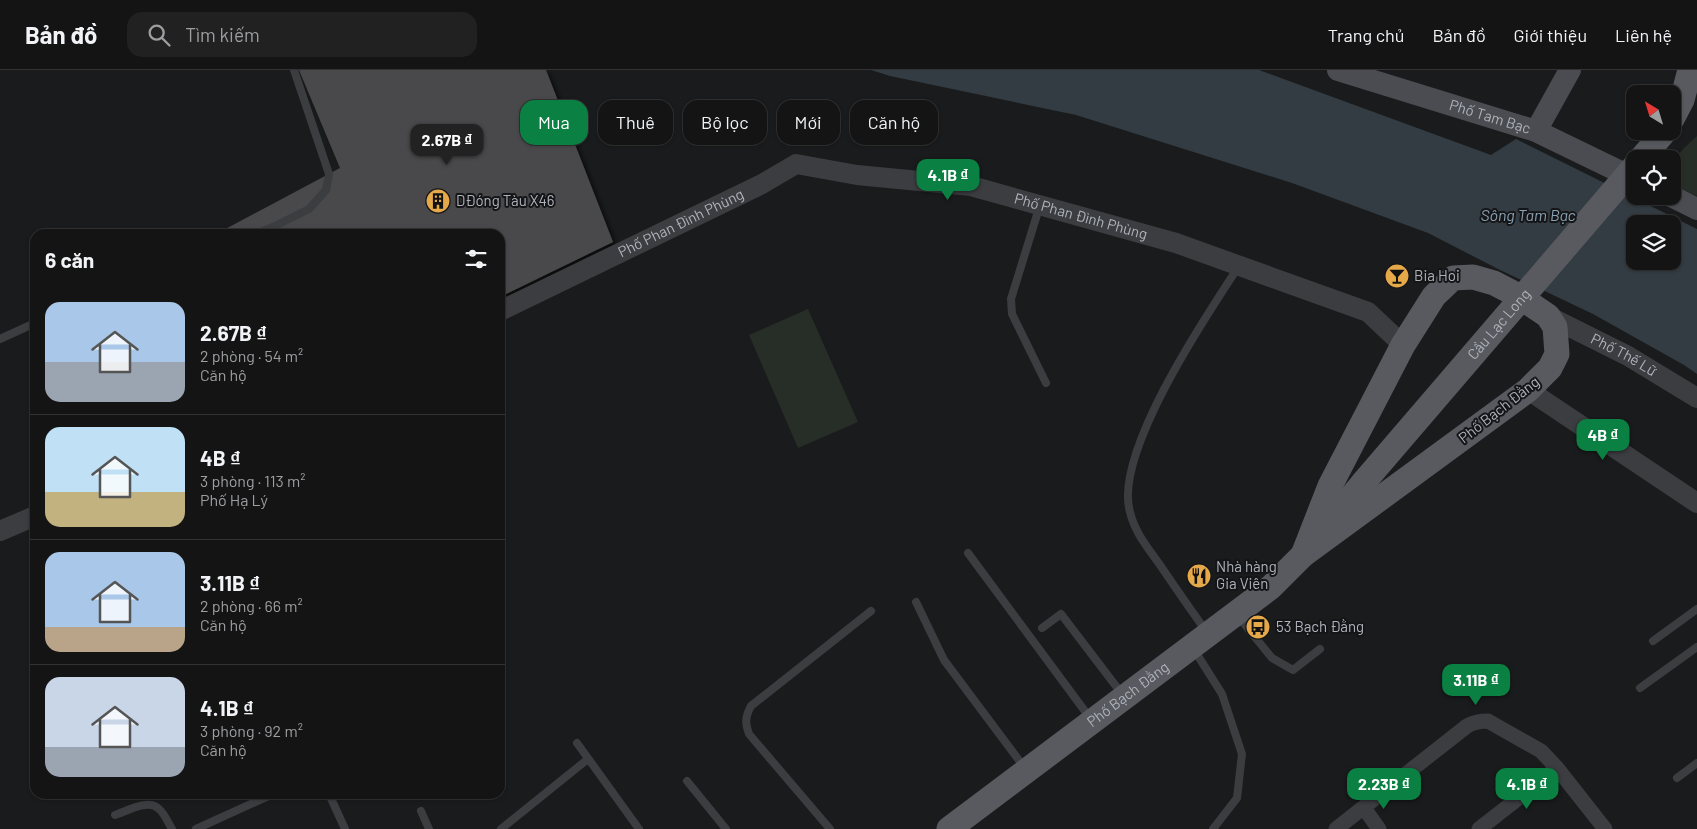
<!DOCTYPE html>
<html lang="vi">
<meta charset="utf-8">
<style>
body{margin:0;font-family:Barlow,sans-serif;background:#212122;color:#f1f3f6;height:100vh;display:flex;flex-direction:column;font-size:19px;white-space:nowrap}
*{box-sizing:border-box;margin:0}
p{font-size:16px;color:#9d9ea0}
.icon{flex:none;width:28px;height:28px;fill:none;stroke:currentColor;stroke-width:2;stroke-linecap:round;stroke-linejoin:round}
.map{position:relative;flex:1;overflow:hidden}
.drawer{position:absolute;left:30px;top:159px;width:475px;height:570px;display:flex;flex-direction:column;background:#141415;border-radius:15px;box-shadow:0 1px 4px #0004,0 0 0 1px #333334}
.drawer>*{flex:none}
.guide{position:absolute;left:520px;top:30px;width:475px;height:45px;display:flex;gap:10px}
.needle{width:32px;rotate:322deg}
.fabs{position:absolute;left:1626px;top:15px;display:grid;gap:10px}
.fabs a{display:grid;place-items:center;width:55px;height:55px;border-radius:10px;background:#141415;box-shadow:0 1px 4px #0004,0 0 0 1px #333334;font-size:25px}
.price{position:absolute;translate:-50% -42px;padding:0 11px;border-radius:10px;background:#0b8043;color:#fff;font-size:16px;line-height:32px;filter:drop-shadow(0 1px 2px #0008)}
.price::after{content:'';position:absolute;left:50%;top:30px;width:15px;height:11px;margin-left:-8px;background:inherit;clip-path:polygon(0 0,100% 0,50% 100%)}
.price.selected{background:#222;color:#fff}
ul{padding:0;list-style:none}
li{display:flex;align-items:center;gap:15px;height:125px;padding:0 15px}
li+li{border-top:1px solid #333334}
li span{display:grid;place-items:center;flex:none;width:140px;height:100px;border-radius:15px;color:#555}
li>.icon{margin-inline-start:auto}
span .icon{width:60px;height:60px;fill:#fffc;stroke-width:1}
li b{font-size:21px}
h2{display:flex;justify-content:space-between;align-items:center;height:60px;padding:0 15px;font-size:21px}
.pill{padding:0 18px;border-radius:15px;background:#141415;box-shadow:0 1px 4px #0004,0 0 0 1px #333334;font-size:18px;line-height:45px}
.pill.selected{background:#0b8043;color:#fff}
header{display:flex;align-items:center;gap:30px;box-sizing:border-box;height:70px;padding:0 25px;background:#141415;border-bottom:1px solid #333334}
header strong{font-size:24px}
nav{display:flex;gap:28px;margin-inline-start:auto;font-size:18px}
.search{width:350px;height:45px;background:#212122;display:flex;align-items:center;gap:12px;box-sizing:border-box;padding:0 18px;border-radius:15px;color:#9d9ea0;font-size:19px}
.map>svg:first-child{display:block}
</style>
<header>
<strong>Bản đồ</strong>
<div class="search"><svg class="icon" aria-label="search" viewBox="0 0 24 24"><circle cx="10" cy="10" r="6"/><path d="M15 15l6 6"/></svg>Tìm kiếm</div>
<nav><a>Trang chủ</a><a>Bản đồ</a><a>Giới thiệu</a><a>Liên hệ</a></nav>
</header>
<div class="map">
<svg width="1697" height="759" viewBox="0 0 1697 759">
<defs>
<filter id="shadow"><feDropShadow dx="3.5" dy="3.5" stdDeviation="2.5" flood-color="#0009"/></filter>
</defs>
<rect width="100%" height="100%" fill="#1a1b1c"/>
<path fill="#272e27" d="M 1697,66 L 1697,126 L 1673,116 L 1672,92 L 1685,77 Z
M 808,239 L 858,352 L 798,378 L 749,265 Z"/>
<path fill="#333c42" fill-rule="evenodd" d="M 871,0 L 1259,0 L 1491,85 L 1516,69 L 1697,159 L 1697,304 L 1684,295 L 1593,244 L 1500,200 L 1428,163 L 1292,113 L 1076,45 L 890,6 ZM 1635,154 L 1672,154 L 1672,191 L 1635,191 Z"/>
<path fill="#48494c" filter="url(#shadow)" d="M 299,0 L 546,0 L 613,172 L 500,227 L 500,164 L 216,164 L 340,98 Z"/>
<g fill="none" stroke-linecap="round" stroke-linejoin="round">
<path stroke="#3c3d41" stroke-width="8" d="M 1040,135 L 1011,229 L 1012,244 L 1046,313
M 273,157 L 309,139 L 326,120 L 329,104 L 294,0
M 256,164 L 273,157 L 276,164
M 0,269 L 35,253
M 968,483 L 1090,648
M 916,532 L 944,590 L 1024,697
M 1237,545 L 1272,588 L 1293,600 L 1320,579
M 1042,558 L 1061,544 L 1122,624
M 1206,561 C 1190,539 1175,517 1160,495 C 1148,478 1135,463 1130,442 C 1113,384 1206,246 1239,196
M 1653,571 L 1697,539
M 1193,578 L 1222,624 L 1242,684 L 1237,728 L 1213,759
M 1640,618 L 1697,577
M 577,673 L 639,759
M 1677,708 L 1697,693
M 687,711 L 726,759
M 329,724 L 345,759
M 421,741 L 429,759
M 115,745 C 127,741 149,728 159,739 C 165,744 168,753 172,759
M 196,759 L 273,724
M 501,759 L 588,689
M 830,759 L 749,664 C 745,653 745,647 751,636 L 871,541"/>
<path stroke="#3c3d41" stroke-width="15" d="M 1364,738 L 1379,759
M 1336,759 L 1467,656 C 1474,652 1480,651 1488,651 L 1541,681 L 1557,698 L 1605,759
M 1479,759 L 1557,698"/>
<g stroke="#3c3d41" stroke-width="20">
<path id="s1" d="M 500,241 L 762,114 L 796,94 L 857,105 L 971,116 L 1176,173 L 1368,242 L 1403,275"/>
<path id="s2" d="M 1548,246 L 1628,286 L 1697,328"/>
<path d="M 1528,320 L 1697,433"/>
<path d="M 0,461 L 35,446"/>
</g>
<g stroke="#4a4c51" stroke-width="22">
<path id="s3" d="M 1338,0 L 1536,61 L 1635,109"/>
<path d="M 1536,61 L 1570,0"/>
<path d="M 1671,126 L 1697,139"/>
</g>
<g stroke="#585a60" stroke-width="25">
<path d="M 1672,49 L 1682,30 L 1690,0"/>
<path d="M 1641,89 L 1665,61"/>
<path d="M 1473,207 L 1494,213 L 1517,225 L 1548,246 L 1555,257 L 1557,284 L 1550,298 L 1528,320 L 1303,485 L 1330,416 L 1403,275 L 1434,226 L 1453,208 Z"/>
<path id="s4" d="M 949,759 L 1271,517 L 1303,485 L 1363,413"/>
</g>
<path stroke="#585a60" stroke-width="25" id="s5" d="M 1363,413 L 1635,96"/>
</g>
<defs>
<symbol id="building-disc" viewBox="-11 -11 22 22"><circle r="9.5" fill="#e6a949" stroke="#151518"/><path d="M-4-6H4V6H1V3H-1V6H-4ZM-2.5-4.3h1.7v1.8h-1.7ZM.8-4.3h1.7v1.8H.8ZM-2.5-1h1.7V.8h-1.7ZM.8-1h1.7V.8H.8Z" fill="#111"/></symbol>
<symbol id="bar-disc" viewBox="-11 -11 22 22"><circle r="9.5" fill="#e6a949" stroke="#151518"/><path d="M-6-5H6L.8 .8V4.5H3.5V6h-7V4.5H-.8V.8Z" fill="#111"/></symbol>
<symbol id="restaurant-disc" viewBox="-11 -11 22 22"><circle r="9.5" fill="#e6a949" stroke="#151518"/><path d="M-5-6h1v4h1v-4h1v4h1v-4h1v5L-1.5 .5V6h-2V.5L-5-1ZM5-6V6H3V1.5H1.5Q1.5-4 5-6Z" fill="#111"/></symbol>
<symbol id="bus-disc" viewBox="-11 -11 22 22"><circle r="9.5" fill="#e6a949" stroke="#151518"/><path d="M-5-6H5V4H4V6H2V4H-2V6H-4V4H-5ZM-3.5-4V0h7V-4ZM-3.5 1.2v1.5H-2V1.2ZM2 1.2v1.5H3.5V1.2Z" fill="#111"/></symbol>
</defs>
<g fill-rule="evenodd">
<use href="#building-disc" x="424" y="117" width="28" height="28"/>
<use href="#bar-disc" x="1383" y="192" width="28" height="28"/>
<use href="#restaurant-disc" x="1185" y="492" width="28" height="28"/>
<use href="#bus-disc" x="1244" y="543" width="28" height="28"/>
</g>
<g text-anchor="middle" stroke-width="4" stroke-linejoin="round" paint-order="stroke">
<g font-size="15" fill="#aeb3bb" stroke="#151518">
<text dy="5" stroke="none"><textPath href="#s3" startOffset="159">Phố Tam Bạc</textPath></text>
<text dy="5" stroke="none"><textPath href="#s1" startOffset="621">Phố Phan Đình Phùng</textPath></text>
<text dy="5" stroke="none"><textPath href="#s1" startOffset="201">Phố Phan Đình Phùng</textPath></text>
<text dy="5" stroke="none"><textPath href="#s5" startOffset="209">Cầu Lạc Long</textPath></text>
<text dy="5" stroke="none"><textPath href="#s2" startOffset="85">Phố Thế Lữ</textPath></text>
<text transform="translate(1499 340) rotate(-38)" y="5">Phố Bạch Đằng</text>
<text dy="5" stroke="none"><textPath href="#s4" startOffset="224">Phố Bạch Đằng</textPath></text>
</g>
<g font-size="15" fill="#aeb3bb" stroke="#151518" text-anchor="start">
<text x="456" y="136">DĐóng Tàu X46</text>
<text x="1414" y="211">Bia Hoi</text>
<text x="1216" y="502">Nhà hàng<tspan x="1216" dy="17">Gia Viên</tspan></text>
<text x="1276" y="562">53 Bạch Đằng</text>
</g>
<g font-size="16" font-style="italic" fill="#88a1b3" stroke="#151518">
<text x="1528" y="151">Sông Tam Bạc</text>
</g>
</g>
</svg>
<div class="fabs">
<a><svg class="needle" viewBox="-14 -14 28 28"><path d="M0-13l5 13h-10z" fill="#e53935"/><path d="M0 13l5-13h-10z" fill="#9d9ea0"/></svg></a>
<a><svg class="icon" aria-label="locate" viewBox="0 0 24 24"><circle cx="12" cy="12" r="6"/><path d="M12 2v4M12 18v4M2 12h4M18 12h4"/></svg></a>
<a><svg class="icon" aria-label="layers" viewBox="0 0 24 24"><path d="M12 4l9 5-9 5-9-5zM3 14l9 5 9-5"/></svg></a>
</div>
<b class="price selected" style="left:447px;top:96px">2.67B ₫</b>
<b class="price" style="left:948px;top:131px">4.1B ₫</b>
<b class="price" style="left:1603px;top:391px">4B ₫</b>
<b class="price" style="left:1476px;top:636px">3.11B ₫</b>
<b class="price" style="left:1384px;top:740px">2.23B ₫</b>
<b class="price" style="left:1527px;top:740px">4.1B ₫</b>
<div class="guide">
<a class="pill selected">Mua</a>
<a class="pill">Thuê</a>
<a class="pill">Bộ lọc</a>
<a class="pill">Mới</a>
<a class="pill">Căn hộ</a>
</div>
<section class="drawer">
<h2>6 căn<svg class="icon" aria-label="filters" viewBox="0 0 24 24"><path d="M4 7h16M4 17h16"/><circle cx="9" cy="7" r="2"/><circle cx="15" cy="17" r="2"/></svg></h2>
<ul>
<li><span style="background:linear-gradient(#a9c7e8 60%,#9aa5b1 0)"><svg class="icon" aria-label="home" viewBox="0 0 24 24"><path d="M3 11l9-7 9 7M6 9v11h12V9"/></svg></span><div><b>2.67B ₫</b><p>2 phòng · 54 m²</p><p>Căn hộ</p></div></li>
<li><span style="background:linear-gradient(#bfe0f5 65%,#c2b280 0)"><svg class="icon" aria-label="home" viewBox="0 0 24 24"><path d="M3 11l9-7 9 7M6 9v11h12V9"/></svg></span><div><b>4B ₫</b><p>3 phòng · 113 m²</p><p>Phố Hạ Lý</p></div></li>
<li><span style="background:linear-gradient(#a9c7e8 75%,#b9a48a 0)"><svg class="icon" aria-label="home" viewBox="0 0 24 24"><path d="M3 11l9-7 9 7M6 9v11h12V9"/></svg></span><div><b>3.11B ₫</b><p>2 phòng · 66 m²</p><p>Căn hộ</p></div></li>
<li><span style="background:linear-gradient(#c9d6e8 70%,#9aa5b1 0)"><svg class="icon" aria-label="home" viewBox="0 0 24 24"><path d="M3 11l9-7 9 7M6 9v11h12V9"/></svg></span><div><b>4.1B ₫</b><p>3 phòng · 92 m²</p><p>Căn hộ</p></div></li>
</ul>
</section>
</div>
